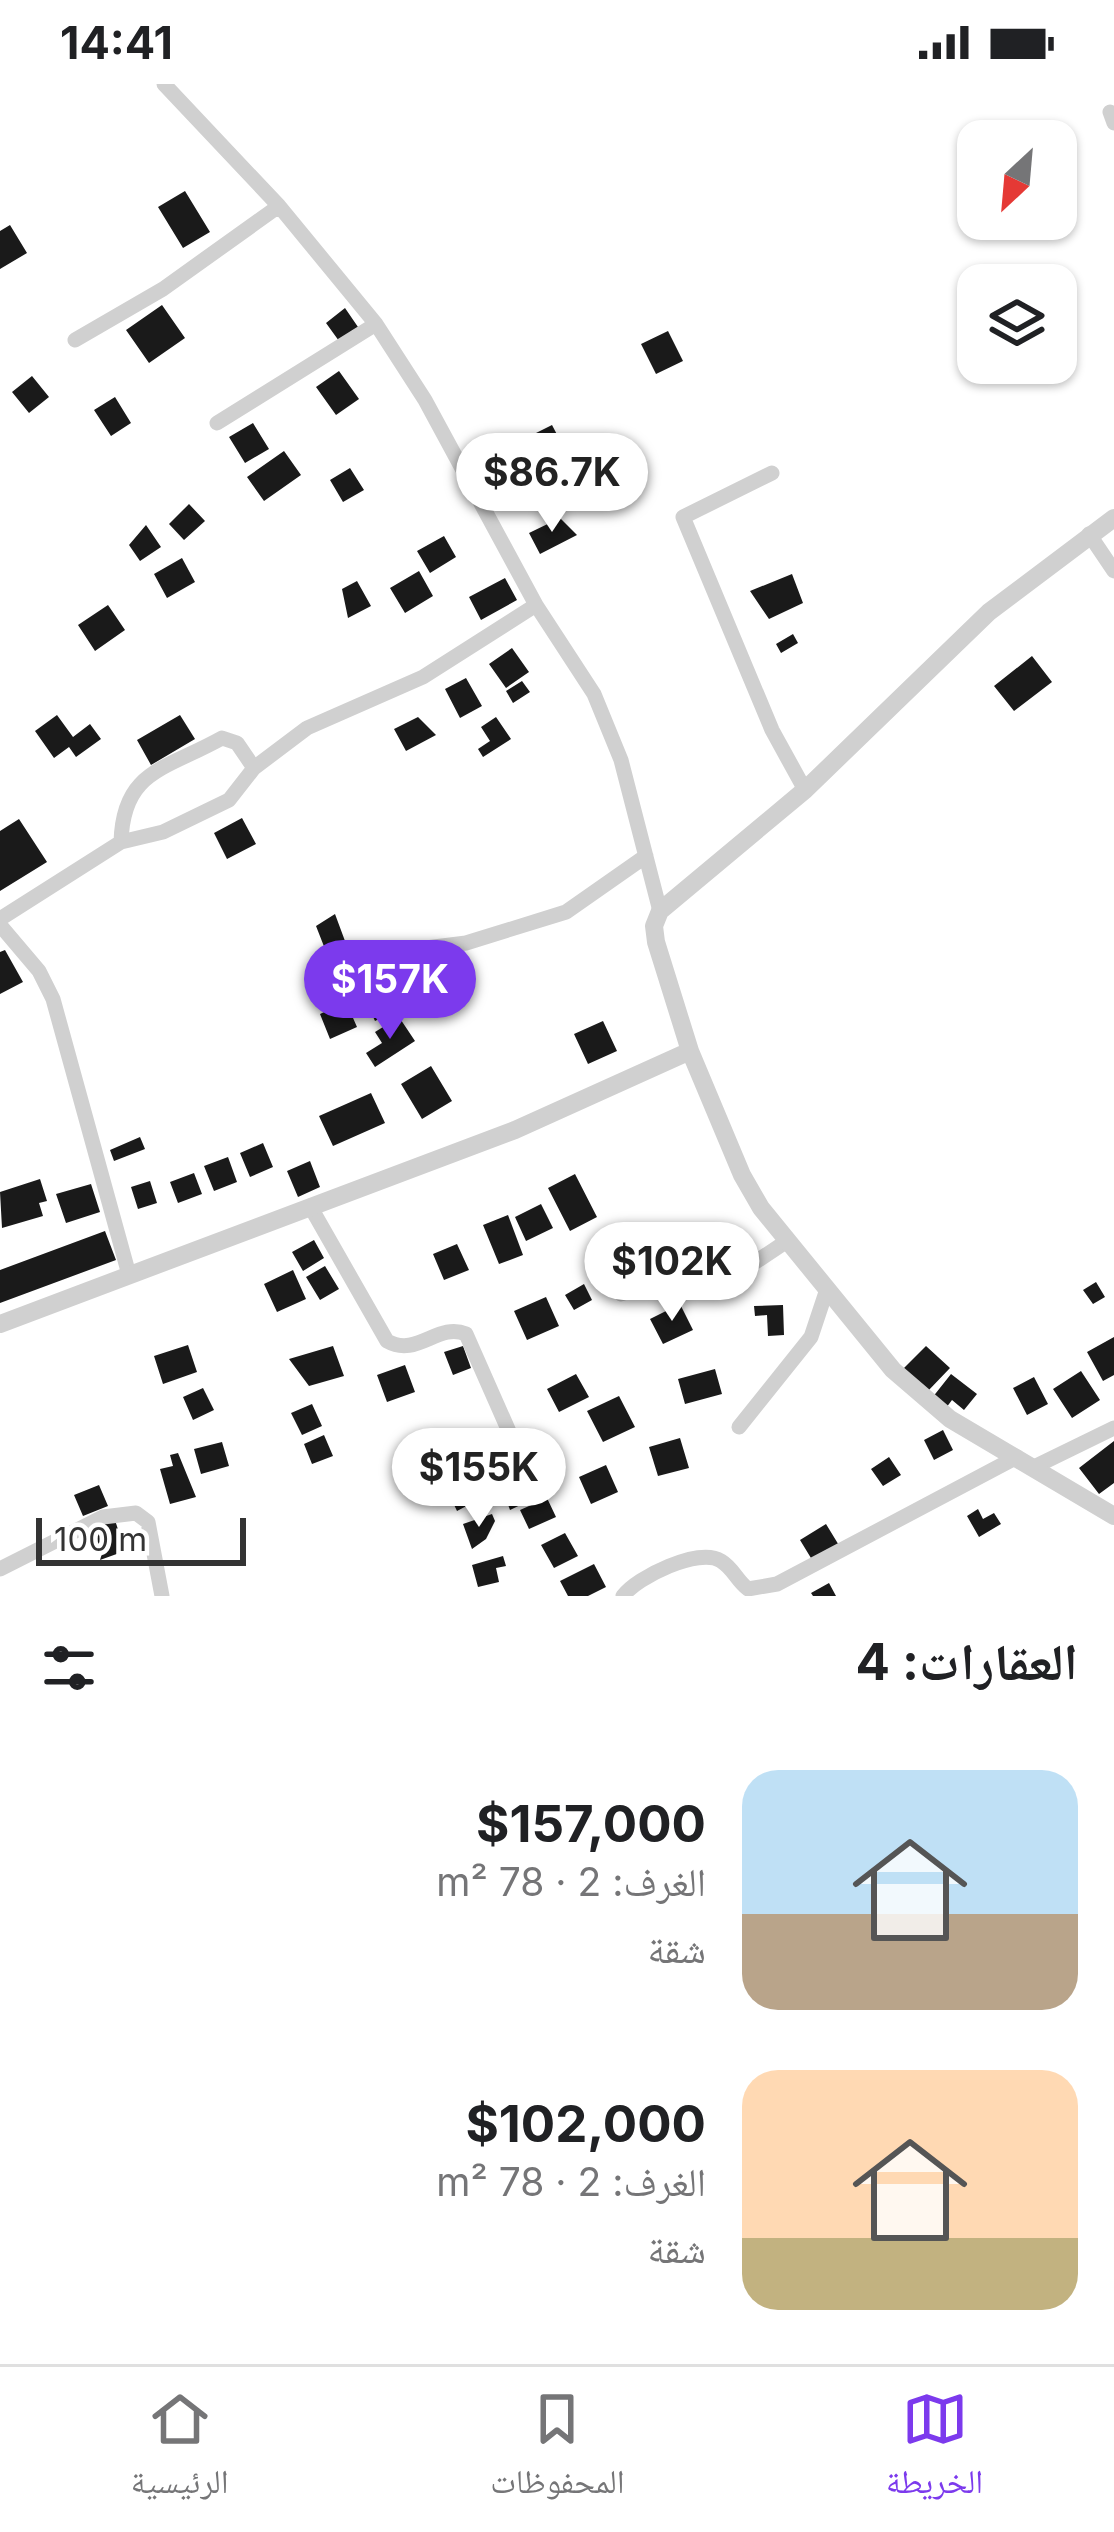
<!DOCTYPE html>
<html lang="ar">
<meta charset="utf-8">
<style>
body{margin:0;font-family:Inter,"Noto Naskh Arabic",sans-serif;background:#f6f6f6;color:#202124;direction:rtl;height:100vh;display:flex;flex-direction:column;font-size:45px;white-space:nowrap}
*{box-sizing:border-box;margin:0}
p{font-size:39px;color:#757577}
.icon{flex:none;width:66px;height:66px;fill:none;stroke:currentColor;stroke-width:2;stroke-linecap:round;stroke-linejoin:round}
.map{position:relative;height:1512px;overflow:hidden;direction:ltr}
.drawer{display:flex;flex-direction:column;background:#fff;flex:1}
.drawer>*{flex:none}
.needle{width:78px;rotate:206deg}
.controls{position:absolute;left:957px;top:36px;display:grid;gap:24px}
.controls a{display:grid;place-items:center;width:120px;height:120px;border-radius:24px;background:#fff;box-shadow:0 3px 9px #0004;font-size:60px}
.scale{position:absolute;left:36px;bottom:30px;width:210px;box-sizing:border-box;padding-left:12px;border:6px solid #333;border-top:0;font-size:33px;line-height:42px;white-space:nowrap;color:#333;-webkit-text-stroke:9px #fff;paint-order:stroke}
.price{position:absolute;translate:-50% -102px;padding:0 27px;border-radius:42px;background:#fff;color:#222;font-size:39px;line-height:78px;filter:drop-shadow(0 3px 6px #0008)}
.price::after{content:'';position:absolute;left:50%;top:72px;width:36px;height:27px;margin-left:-18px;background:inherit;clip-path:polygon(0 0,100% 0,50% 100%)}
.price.active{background:#7c3aed;color:#fff}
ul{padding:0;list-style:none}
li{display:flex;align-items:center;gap:36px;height:300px;padding:0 36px}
li span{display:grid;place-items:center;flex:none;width:336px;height:240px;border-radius:36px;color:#555}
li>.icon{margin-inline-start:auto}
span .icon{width:144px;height:144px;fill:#fffc;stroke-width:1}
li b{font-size:51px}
h2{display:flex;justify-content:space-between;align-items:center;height:144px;padding:0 36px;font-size:51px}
.status{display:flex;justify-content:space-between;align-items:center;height:84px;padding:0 60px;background:#fff;direction:ltr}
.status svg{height:33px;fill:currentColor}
.tabs{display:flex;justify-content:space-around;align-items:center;height:168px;border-top:3px solid #e0e0e0;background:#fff;font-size:33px;color:#757577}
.tabs a{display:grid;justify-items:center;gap:6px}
.tabs .active{color:#7c3aed}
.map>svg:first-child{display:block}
</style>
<div class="status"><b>14:41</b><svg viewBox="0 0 49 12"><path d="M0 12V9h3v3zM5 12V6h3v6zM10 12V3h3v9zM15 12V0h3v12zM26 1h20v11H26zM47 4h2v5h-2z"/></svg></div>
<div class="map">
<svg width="1114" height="1512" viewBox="0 0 1114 1512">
<rect width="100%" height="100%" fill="#fff"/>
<path fill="#1a1a1a" d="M 185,107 L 210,148 L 183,164 L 158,123 Z
M 10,141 L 27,169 L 0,185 L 0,147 Z
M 162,221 L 185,254 L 149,279 L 126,246 Z
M 345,224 L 358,243 L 339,257 L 326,239 Z
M 668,247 L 683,277 L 656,290 L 641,260 Z
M 339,287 L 359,315 L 336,331 L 316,303 Z
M 32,292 L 49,313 L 29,329 L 12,308 Z
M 115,313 L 131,339 L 111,352 L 94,326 Z
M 253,339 L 269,365 L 245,379 L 229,353 Z
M 552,341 L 563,362 L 533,377 L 522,356 Z
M 284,367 L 301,391 L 264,417 L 247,393 Z
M 350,384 L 364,406 L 343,418 L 330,396 Z
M 189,420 L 205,437 L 184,456 L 169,440 Z
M 560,434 L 577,451 L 540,470 L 529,449 Z
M 146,441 L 161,463 L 140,477 L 129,461 Z
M 444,452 L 456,473 L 430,489 L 417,467 Z
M 182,474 L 195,498 L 167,514 L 154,490 Z
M 419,487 L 433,512 L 405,529 L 390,504 Z
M 792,490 L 803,519 L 769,535 L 750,507 Z
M 505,494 L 517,516 L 481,536 L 469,513 Z
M 357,497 L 371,522 L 348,534 L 342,505 Z
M 108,521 L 125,546 L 95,567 L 78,541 Z
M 793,550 L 798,559 L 781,569 L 776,560 Z
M 512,564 L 529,588 L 506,604 L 489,580 Z
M 1032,572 L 1052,598 L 1014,627 L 994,602 Z
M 466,594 L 482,622 L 460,634 L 445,605 Z
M 522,597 L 530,608 L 513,619 L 506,607 Z
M 57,631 L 73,653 L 90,640 L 101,655 L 76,673 L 69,663 L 54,674 L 35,647 Z
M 180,631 L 195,655 L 151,681 L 137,656 Z
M 418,633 L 436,651 L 406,667 L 394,645 Z
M 496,633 L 511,655 L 483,673 L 478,665 L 490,657 L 481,643 Z
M 242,734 L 256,760 L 227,775 L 214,749 Z
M 19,735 L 47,778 L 0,807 L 0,747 Z
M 335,830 L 345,857 L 325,865 L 316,842 Z
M 5,866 L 23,898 L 0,910 L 0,868 Z
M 411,877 L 427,905 L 406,917 L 390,889 Z
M 358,887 L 368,907 L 346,917 L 336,896 Z
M 384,915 L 391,929 L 375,937 L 368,922 Z
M 346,918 L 357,943 L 330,955 L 320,930 Z
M 399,933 L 415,957 L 375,983 L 366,969 L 382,959 L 375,948 Z
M 603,937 L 617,967 L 588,980 L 574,950 Z
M 431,982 L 452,1017 L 422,1035 L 401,1000 Z
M 371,1009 L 385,1039 L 333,1062 L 319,1032 Z
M 140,1053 L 145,1065 L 114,1077 L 110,1066 Z
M 263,1059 L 273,1083 L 250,1093 L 240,1069 Z
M 228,1073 L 237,1098 L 214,1107 L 204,1082 Z
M 310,1077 L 320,1103 L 298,1113 L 287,1087 Z
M 194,1089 L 202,1110 L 178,1119 L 170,1098 Z
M 575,1090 L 597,1133 L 570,1147 L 548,1104 Z
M 40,1095 L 47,1117 L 39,1119 L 43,1132 L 2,1144 L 0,1108 Z
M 150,1097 L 157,1119 L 138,1125 L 131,1103 Z
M 91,1100 L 100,1128 L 66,1139 L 56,1110 Z
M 541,1120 L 553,1144 L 526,1157 L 515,1133 Z
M 508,1131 L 523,1171 L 499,1180 L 483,1141 Z
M 105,1147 L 116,1176 L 0,1219 L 0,1186 Z
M 314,1156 L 324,1174 L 303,1187 L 292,1168 Z
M 457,1160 L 469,1186 L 444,1196 L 433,1170 Z
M 325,1182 L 339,1205 L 320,1216 L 306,1193 Z
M 293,1186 L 306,1215 L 277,1228 L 264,1200 Z
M 1096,1198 L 1105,1213 L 1093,1220 L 1083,1206 Z
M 584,1200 L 592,1216 L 574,1226 L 565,1211 Z
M 546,1213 L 559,1242 L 527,1256 L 514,1227 Z
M 680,1220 L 693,1246 L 663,1260 L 650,1235 Z
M 783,1221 L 784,1251 L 768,1252 L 767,1231 L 755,1232 L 754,1222 Z
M 1114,1253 L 1114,1291 L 1103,1297 L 1087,1268 Z
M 188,1261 L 197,1288 L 163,1300 L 154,1272 Z
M 333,1262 L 344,1292 L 309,1302 L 289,1275 Z
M 463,1262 L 471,1284 L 453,1291 L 444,1268 Z
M 926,1262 L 950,1284 L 927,1308 L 903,1285 Z
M 405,1281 L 415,1308 L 387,1318 L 377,1291 Z
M 715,1285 L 722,1310 L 685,1320 L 678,1295 Z
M 1081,1287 L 1100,1316 L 1072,1334 L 1053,1305 Z
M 576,1290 L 589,1313 L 559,1328 L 547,1305 Z
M 951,1290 L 977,1310 L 964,1326 L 952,1316 L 946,1324 L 932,1314 Z
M 1034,1293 L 1048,1320 L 1027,1331 L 1013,1304 Z
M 203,1304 L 214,1326 L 193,1336 L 183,1313 Z
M 619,1312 L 635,1343 L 603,1358 L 587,1327 Z
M 312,1320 L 322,1342 L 302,1351 L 291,1329 Z
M 943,1346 L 953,1366 L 934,1376 L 924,1356 Z
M 324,1351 L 333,1372 L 312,1380 L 304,1360 Z
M 680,1354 L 689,1384 L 658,1392 L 649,1363 Z
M 1114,1357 L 1114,1399 L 1099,1410 L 1079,1384 Z
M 222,1358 L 229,1382 L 201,1390 L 194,1365 Z
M 178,1369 L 196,1413 L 170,1420 L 160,1385 L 173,1382 L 170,1371 Z
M 889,1373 L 901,1391 L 883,1402 L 871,1385 Z
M 606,1381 L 618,1408 L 591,1420 L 579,1393 Z
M 524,1389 L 535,1414 L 510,1426 L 506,1415 L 515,1411 L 512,1394 Z
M 463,1396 L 474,1418 L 457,1427 L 446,1404 Z
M 99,1401 L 108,1422 L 83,1432 L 74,1411 Z
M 547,1414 L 556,1433 L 529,1445 L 520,1426 Z
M 978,1425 L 983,1435 L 994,1429 L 1001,1440 L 979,1453 L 967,1432 Z
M 492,1430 L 495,1437 L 486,1455 L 472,1465 L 463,1440 Z
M 114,1433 L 125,1467 L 100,1476 L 104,1463 L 95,1466 L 90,1451 L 104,1446 L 98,1444 Z
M 826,1440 L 840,1463 L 814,1479 L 800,1456 Z
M 565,1449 L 578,1472 L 554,1484 L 541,1461 Z
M 503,1472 L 506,1482 L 496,1484 L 499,1498 L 478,1503 L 472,1481 Z
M 594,1480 L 606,1503 L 588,1512 L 568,1512 L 560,1497 Z
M 829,1499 L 836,1512 L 813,1512 L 811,1509 Z"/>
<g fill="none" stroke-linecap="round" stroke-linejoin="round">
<path stroke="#d0d0d0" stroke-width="15" d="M 164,0 L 279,122 L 376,240 L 425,316 L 536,521 L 594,610 L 621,676 L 660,827
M 1110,28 L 1114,39
M 75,256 L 163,205 L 279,122
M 217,339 L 376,240
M 772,389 L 683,433 L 772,646 L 805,706
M 1089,450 L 1114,487
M 121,758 C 123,686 165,686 222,654 L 237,659 L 254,684
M 0,835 L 121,758 L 163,748 L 229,716 L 254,684 L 307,644 L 423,593 L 536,521
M 0,841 L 39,887 L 53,915 L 128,1187
M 378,870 L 466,859 L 566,828 L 646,772
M 310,1122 L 387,1257 C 417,1274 438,1238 466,1250 L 511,1352 L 502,1372
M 621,1210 L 681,1189 L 751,1181 L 787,1157
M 739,1343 L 811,1253 L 827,1205
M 1034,1383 L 1114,1344
M 0,1485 L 103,1433 L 136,1429 L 148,1438 L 162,1512
M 623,1512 C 637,1493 699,1463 721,1477 C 733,1484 737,1497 748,1505 L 777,1500 L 1017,1373"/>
<path stroke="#d0d0d0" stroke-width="18" d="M 690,967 L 742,1091 L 761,1124 L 893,1286 L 950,1335 L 1114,1432
M 0,1240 L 515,1046 L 690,967 L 656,858 L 654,842 L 660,827 L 805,706 L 989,528 L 1114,434"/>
</g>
</svg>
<div class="controls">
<a><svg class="needle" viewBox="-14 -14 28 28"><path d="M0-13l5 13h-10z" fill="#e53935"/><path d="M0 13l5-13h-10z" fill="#757577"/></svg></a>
<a><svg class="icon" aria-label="layers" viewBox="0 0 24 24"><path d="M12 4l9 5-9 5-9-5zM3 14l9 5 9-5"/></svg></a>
</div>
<div class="scale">100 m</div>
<b class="price" style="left:552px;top:451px">$86.7K</b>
<b class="price active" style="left:390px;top:958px">$157K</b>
<b class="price" style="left:672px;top:1240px">$102K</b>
<b class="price" style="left:479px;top:1446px">$155K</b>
</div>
<section class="drawer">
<h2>العقارات: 4<svg class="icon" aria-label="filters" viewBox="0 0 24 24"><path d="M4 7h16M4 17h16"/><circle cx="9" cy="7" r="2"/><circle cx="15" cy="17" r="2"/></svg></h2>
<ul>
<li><span style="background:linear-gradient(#bfe0f5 60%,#b9a48a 0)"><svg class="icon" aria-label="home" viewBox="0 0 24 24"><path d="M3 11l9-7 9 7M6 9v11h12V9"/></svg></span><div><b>$157,000</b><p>الغرف: 2 · 78 m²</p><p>شقة</p></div></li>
<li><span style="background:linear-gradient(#ffd9b3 70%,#c2b280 0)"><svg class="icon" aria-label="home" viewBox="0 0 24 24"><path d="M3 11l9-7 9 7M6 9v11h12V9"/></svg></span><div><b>$102,000</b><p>الغرف: 2 · 78 m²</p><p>شقة</p></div></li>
</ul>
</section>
<nav class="tabs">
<a class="active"><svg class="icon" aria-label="map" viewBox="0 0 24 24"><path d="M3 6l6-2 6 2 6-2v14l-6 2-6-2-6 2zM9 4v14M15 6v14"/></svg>الخريطة</a>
<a><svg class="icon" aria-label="saved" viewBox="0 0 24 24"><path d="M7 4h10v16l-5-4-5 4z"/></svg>المحفوظات</a>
<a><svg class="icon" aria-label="home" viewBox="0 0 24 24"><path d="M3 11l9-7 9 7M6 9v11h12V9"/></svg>الرئيسية</a>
</nav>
